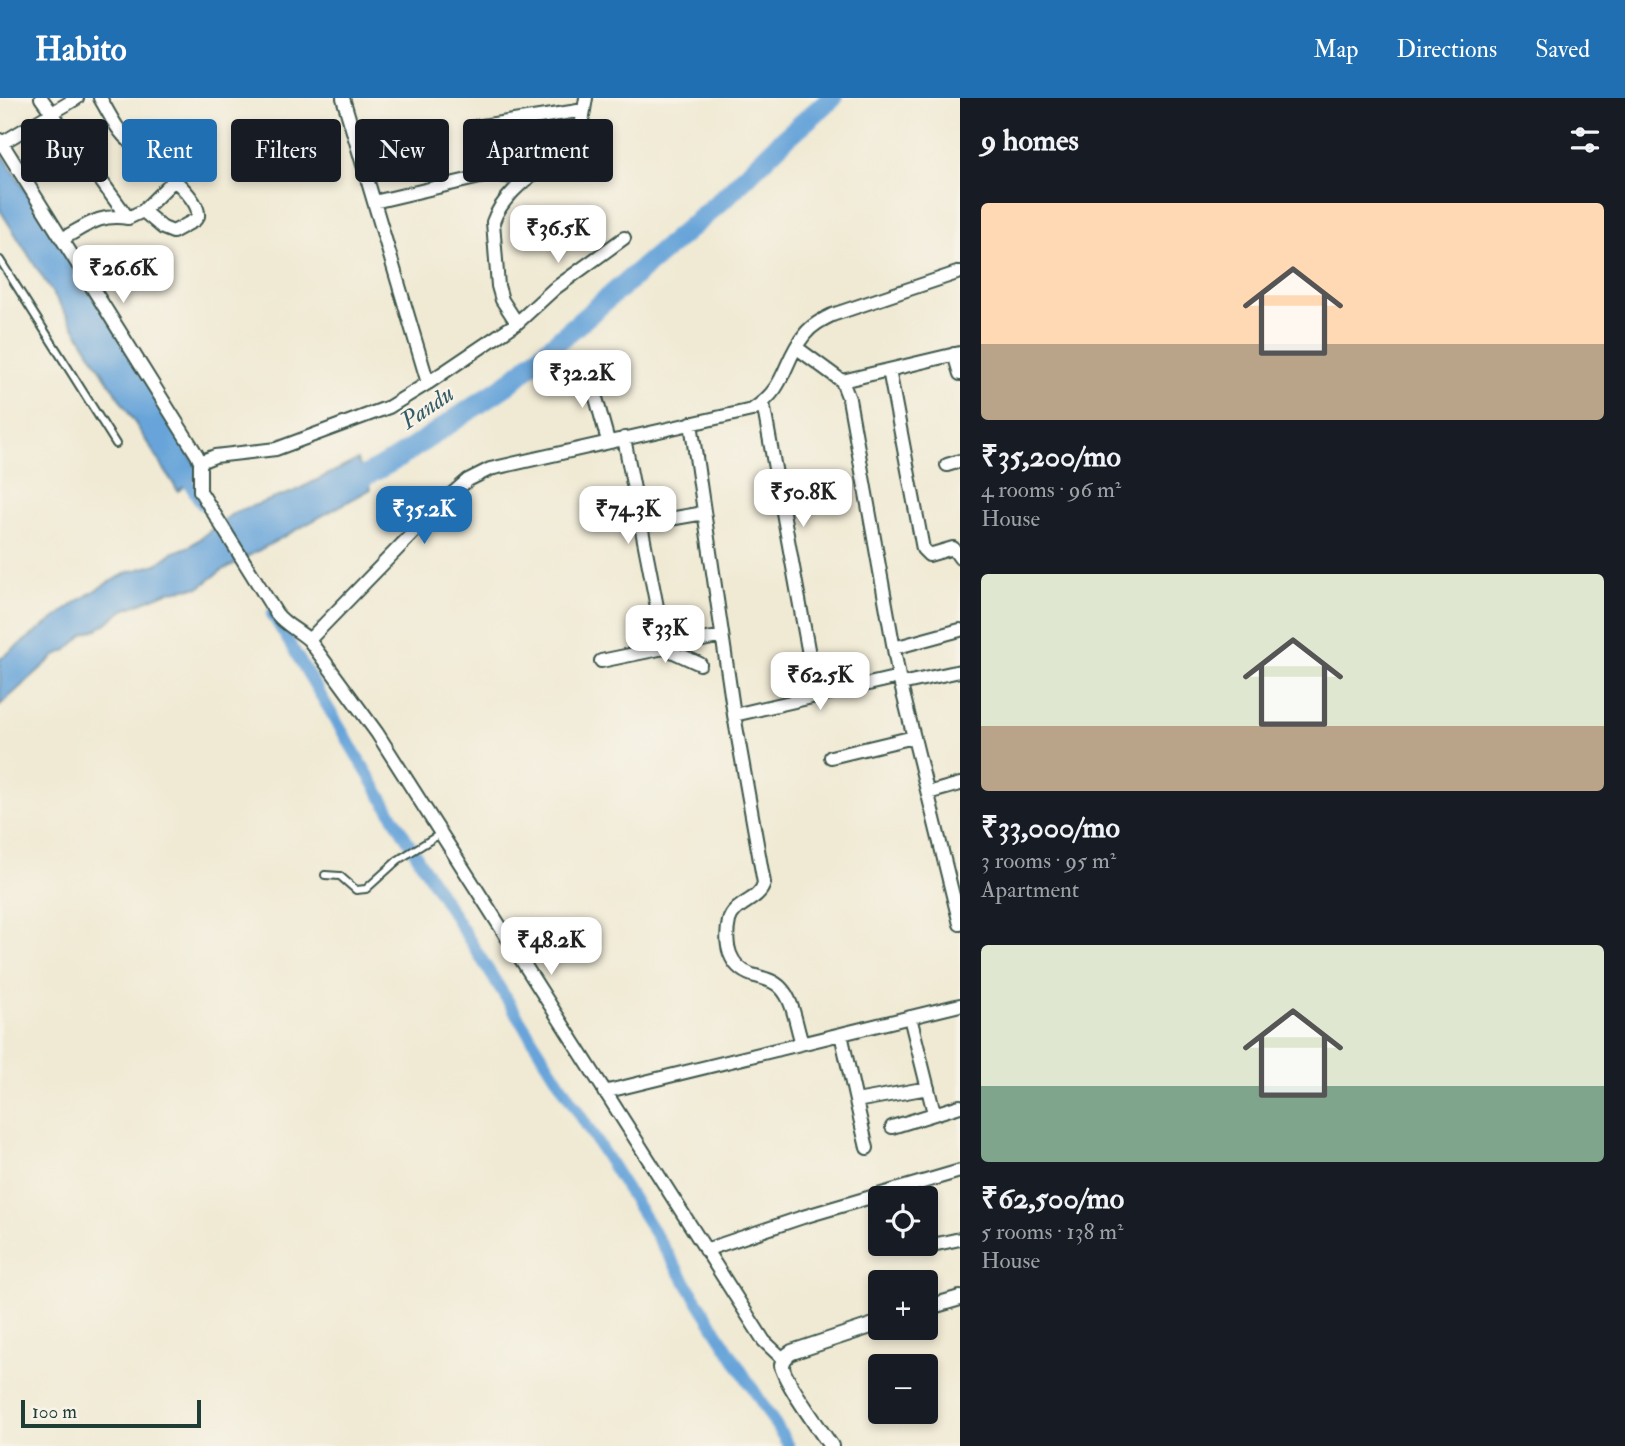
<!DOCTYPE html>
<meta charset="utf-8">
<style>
body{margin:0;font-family:"IM FELL Double Pica",serif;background:#20242c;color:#f1f3f6;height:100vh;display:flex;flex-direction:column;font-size:26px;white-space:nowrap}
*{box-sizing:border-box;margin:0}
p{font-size:23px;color:#9ea1a6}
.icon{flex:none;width:38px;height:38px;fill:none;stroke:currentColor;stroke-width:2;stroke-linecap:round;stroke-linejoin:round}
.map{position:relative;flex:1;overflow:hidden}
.drawer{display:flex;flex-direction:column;background:#171b24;width:665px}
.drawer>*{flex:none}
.hud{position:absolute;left:21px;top:21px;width:665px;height:63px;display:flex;gap:14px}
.buttons{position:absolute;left:868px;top:1088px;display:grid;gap:14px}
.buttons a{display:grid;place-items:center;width:70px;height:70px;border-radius:7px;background:#171b24;box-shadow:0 4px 10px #0003;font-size:35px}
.scale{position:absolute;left:21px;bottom:18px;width:180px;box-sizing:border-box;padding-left:7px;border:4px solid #1f3d34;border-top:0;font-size:19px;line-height:24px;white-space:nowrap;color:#1f3d34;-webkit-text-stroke:5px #f7f3e8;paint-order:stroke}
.price{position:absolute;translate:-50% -60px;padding:0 16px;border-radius:14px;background:#fff;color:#222;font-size:23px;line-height:46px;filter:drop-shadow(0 2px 4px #0008)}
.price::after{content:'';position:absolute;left:50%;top:42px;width:21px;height:16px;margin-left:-10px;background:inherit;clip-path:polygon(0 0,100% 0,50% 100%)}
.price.current{background:#1f6fb2;color:#fff}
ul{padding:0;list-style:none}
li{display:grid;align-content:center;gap:14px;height:371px;padding:0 21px}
li span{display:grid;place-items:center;height:217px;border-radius:7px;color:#555}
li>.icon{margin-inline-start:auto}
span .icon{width:126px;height:126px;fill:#fffc;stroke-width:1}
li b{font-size:30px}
h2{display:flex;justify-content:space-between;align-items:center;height:84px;padding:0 21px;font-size:30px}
.pill{padding:0 24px;border-radius:7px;background:#171b24;box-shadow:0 4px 10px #0003;font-size:24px;line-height:63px}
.pill.current{background:#1f6fb2;color:#fff}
header{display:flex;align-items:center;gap:42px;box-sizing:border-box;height:98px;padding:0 35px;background:#1f6fb2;color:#fff}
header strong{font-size:33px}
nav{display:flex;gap:38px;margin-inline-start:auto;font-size:24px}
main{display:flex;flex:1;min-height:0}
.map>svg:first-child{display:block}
</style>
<header>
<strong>Habito</strong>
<nav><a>Map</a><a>Directions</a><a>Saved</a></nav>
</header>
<main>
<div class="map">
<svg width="960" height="1348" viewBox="0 0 960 1348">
<rect width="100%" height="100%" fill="#f7f3e8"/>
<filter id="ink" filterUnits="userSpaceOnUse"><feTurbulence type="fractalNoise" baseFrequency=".0143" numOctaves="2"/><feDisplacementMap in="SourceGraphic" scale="14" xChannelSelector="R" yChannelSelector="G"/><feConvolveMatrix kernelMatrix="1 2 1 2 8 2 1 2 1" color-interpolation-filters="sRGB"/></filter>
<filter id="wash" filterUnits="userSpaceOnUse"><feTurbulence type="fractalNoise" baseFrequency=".00686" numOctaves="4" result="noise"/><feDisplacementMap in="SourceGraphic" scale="28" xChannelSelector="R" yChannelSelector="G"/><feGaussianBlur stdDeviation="1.57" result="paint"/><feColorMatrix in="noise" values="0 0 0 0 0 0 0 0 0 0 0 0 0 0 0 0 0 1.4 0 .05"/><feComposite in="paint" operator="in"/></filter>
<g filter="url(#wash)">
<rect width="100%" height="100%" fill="#f0ead4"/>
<path fill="#68a4d9" stroke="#447086" stroke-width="2" d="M 0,52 L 158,301 L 201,376 L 178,393 L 0,112 Z
M 357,362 L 371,391 L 221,473 L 200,489 L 170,493 L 124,512 L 98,531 L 84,536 L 67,552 L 56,557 L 0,607 L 0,561 L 78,503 L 107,485 L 129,474 L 157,466 L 172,455 L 190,448 L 235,414 L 293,394 Z"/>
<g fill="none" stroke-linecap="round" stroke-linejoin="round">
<path stroke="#68a4d9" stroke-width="12" d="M 180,371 L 202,406
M 272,516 L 424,770 L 789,1348"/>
<path stroke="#68a4d9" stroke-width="21" d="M 341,391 L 398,360 L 508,286 L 721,103 L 781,44 L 832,0"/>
</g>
</g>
<g filter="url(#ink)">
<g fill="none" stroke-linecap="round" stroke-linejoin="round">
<defs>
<path id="service" d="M 0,162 L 116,346
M 325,777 L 340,778 L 356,792 L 366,791 L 398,762 L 440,736"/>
<path id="minor" d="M 41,0 L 128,120
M 343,0 L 428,285
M 475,29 L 584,12
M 0,42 L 197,357 L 200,364 L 200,393 L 276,515 C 285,527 298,532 309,542 L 377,635 L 764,1243 L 784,1262
M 2,45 L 77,0
M 374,104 L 493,76 L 527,81
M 143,113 L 174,82
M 62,141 C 86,128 100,115 128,120 L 143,113 L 163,130 L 173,134 L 195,122 L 198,118 C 201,96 140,55 124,38 C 114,27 108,13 100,0
M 517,225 L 554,191 L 624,140
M 797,250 L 842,283 L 849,301 L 899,579 L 960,826
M 954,256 L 960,276
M 588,271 L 608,343
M 889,272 L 923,451 L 929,457 L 953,450 L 960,460
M 842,283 L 960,255
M 763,305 L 810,562
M 691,325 L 734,617 L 764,785 C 760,803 733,805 729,823 C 724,846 729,869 752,877 C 762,880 774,882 781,890 C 794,903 796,929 802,945
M 624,340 L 665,550 L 700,566
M 200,364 L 215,358 L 276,351 L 389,309 L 428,285 L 517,225 L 502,202 L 498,188 L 493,124 C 500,103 522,83 541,70 C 551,63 564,58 572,47 C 582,33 583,17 586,0
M 947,367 L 960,363
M 641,426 L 704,415
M 309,542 L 446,401 L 468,382 L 490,371 L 752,312 C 788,289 782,264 805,236 C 812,227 822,222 832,217 L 960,174
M 894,550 L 960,532
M 601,563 L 722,538
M 901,586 L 960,573
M 734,617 L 899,579
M 831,659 L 914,639
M 928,695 L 960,686
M 910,919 L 934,1015
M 841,936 L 856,1003 L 928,990
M 604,994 L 960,907
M 856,1003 L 867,1050
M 892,1029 L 960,1008
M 923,1149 L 960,1141
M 705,1152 L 803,1119 L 960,1073"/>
<path id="tertiary" d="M 926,1210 L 960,1200
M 831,1348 C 822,1335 781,1278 782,1267 C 783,1261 787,1257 792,1254 L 880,1225"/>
</defs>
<use href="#service" stroke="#3e574c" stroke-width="10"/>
<use href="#minor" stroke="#3e574c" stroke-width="16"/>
<use href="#tertiary" stroke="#3e574c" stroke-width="18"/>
<use href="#service" stroke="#fff" stroke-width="6"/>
<use href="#minor" stroke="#fff" stroke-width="12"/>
<use href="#tertiary" stroke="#fff" stroke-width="14"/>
</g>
</g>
<g text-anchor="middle" stroke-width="5" stroke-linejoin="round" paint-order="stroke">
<g font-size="24" font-style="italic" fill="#355c66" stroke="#f7f3e8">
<text transform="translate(427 309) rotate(-34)" y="8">Pandu</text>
</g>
</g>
</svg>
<div class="buttons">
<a><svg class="icon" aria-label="locate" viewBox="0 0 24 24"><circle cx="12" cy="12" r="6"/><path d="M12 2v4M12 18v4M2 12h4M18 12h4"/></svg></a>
<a>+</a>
<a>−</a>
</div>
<div class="scale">100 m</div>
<b class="price" style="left:558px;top:167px">₹36.5K</b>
<b class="price" style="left:123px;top:207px">₹26.6K</b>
<b class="price" style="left:582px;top:312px">₹32.2K</b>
<b class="price" style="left:803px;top:431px">₹50.8K</b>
<b class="price current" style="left:424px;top:448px">₹35.2K</b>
<b class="price" style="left:628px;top:448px">₹74.3K</b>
<b class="price" style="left:665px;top:567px">₹33K</b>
<b class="price" style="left:820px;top:614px">₹62.5K</b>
<b class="price" style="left:551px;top:879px">₹48.2K</b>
<div class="hud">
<a class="pill">Buy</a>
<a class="pill current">Rent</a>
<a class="pill">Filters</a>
<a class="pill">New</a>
<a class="pill">Apartment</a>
</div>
</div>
<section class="drawer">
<h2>9 homes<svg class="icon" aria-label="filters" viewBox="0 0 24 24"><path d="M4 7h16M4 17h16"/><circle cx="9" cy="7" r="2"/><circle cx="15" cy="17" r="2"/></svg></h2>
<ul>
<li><span style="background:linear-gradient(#ffd9b3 65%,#b9a48a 0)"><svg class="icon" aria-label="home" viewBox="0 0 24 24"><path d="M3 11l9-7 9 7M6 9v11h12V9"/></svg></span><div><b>₹35,200/mo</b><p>4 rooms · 96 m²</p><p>House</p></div></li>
<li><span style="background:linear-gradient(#dfe7d0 70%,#b9a48a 0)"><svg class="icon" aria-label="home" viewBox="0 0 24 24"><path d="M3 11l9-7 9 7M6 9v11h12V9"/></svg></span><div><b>₹33,000/mo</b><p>3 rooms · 95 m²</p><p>Apartment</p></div></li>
<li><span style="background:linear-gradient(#dfe7d0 65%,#7fa58c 0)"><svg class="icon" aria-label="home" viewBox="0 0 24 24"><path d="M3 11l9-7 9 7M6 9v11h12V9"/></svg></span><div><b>₹62,500/mo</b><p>5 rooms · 138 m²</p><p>House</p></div></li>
</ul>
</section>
</main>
